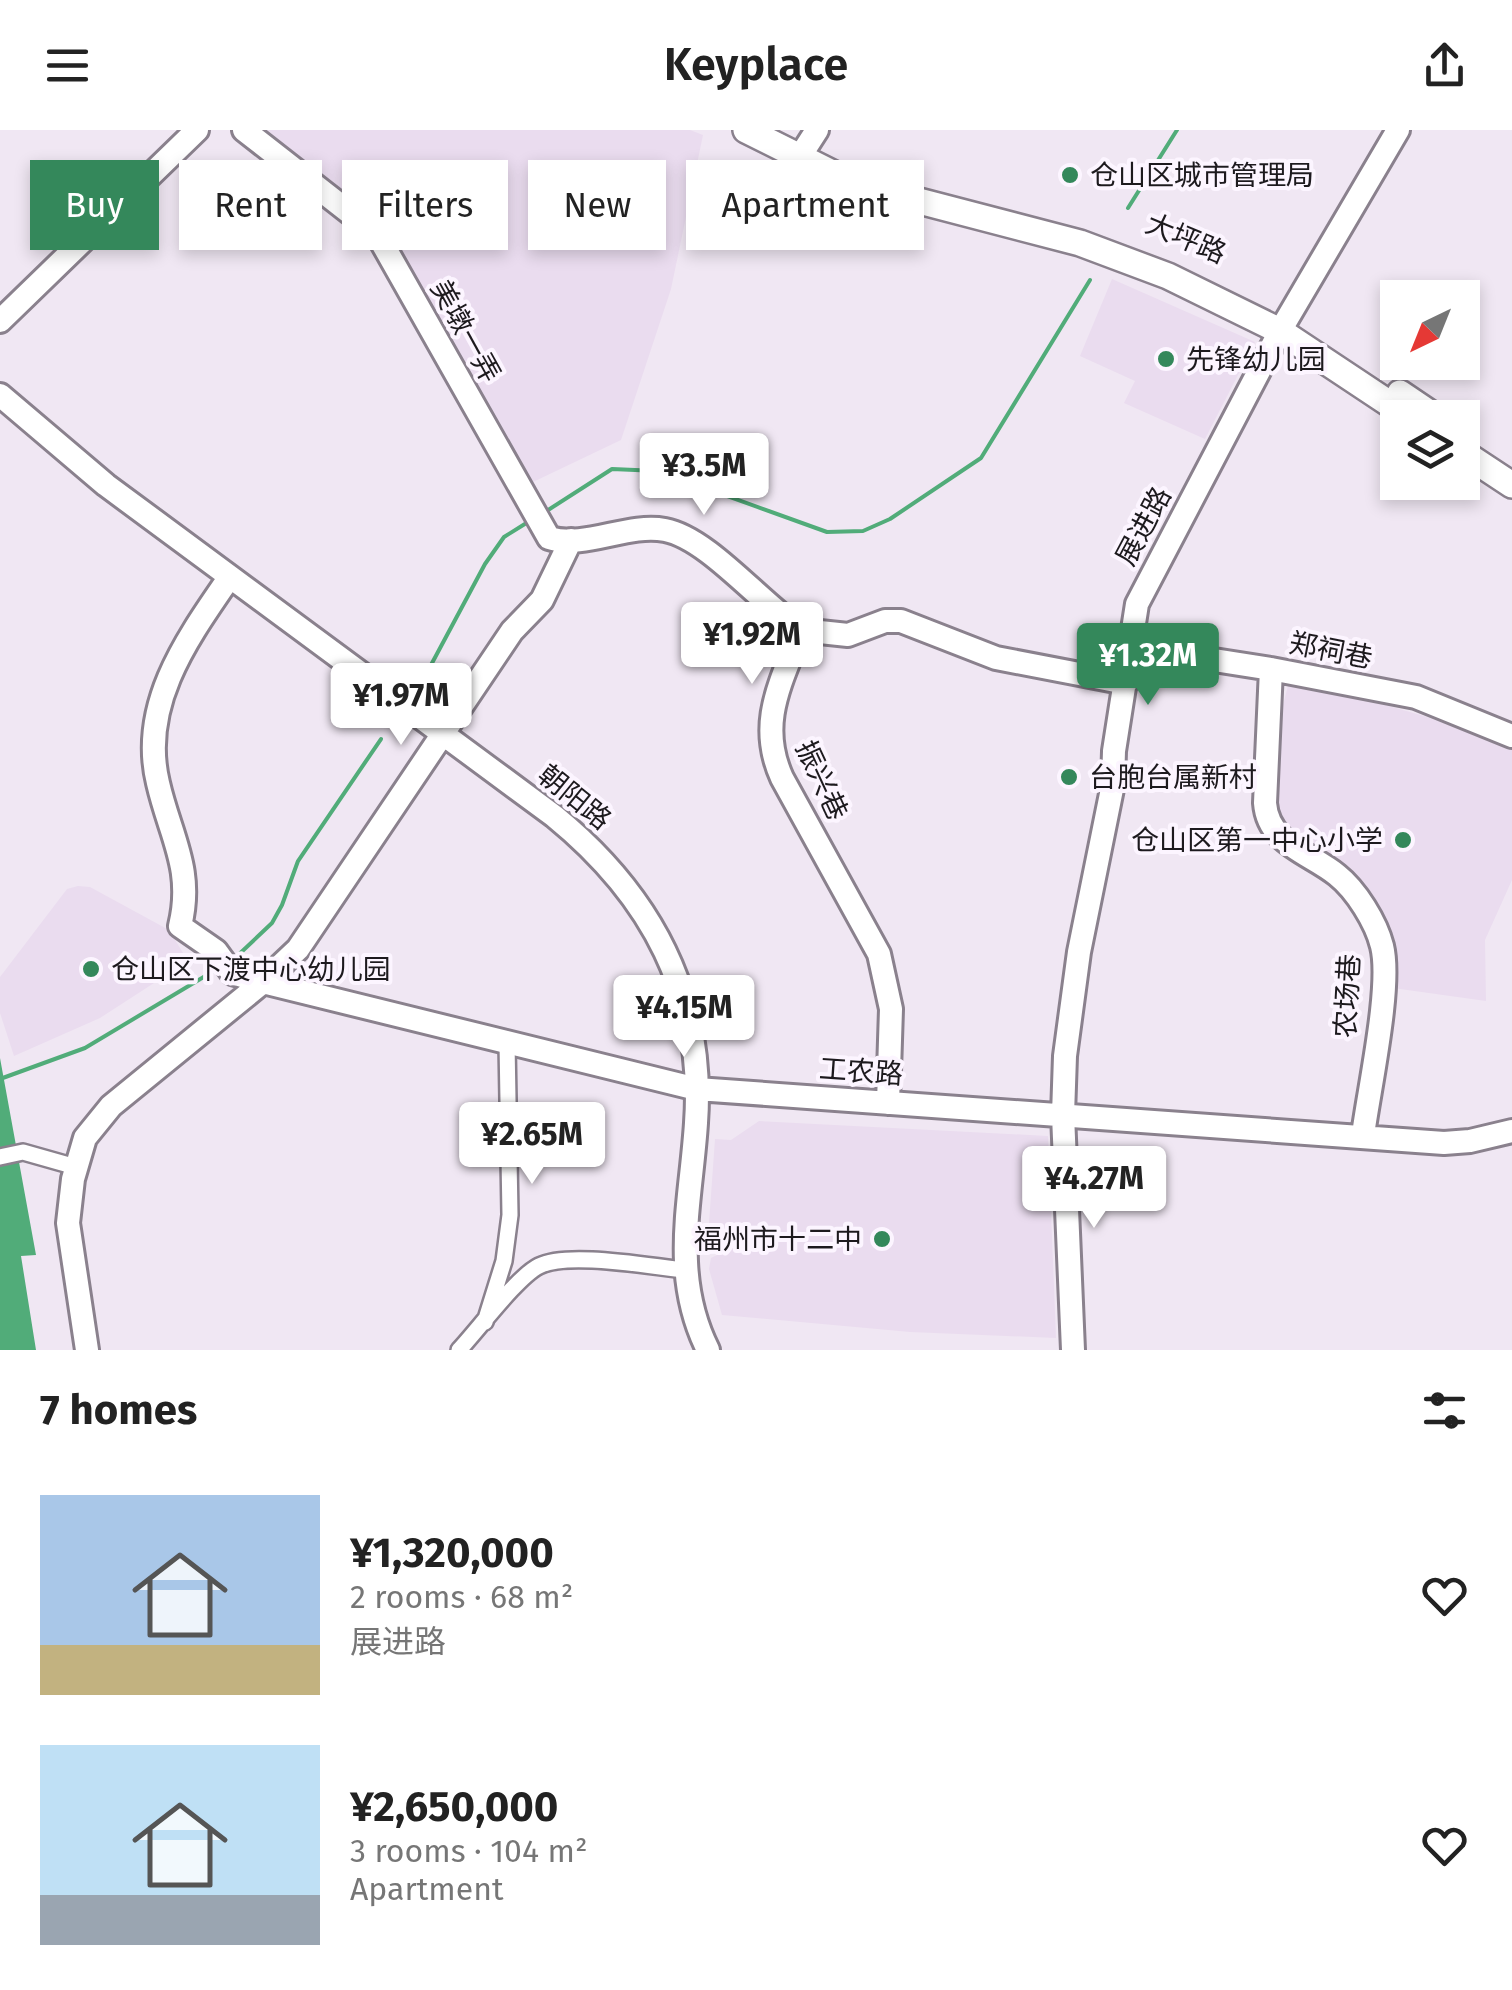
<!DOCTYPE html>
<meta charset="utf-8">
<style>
body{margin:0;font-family:"Fira Sans","Noto Sans SC",sans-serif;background:#f6f6f6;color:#222;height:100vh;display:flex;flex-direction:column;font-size:38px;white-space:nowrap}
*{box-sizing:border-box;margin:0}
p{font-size:32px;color:#767676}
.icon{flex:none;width:55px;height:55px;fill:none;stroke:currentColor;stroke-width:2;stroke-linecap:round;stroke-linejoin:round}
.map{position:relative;height:1220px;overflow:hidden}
.sheet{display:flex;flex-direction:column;background:#fff;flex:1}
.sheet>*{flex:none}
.hud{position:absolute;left:30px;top:30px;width:1000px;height:90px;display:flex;gap:20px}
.needle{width:65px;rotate:223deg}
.fabs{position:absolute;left:1380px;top:150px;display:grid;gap:20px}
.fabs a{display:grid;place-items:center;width:100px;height:100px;border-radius:0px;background:#fff;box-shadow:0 5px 15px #0003;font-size:50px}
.price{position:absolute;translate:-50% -85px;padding:0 22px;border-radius:10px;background:#fff;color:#222;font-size:32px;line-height:65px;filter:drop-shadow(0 2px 5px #0008)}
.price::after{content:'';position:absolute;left:50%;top:60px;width:30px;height:22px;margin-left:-15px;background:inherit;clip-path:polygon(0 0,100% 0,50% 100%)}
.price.active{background:#34885b;color:#fff}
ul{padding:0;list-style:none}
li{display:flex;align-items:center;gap:30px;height:250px;padding:0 40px}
li span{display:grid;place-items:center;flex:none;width:280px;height:200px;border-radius:0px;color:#555}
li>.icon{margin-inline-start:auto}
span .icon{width:120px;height:120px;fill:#fffc;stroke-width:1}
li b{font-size:42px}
h2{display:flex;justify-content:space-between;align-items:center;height:120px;padding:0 40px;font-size:42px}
.tag{padding:0 35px;border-radius:0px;background:#fff;box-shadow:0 5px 15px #0003;font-size:35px;line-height:90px}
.tag.active{background:#34885b;color:#fff}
header{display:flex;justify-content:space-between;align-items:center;height:130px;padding:0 40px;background:#fff;font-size:45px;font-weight:600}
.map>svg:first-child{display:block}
</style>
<header><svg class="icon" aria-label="menu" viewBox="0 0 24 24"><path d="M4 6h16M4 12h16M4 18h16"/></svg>Keyplace<svg class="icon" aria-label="share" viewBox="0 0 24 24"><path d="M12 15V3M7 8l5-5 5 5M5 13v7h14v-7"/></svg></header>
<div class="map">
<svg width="1512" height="1220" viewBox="0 0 1512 1220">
<rect width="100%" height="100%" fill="#f0e7f3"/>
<path fill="#eadcef" d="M 266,0 L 690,0 L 703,5 L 671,159 L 621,310 L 533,352 L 383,92 Z
M 1112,149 L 1255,212 L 1205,309 L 1124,273 L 1135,251 L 1080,226 Z
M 1290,548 L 1424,586 L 1512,618 L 1512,750 L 1485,810 L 1486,871 L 1393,858 L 1396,825 L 1384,789 L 1338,733 L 1281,700 L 1274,684 L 1277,598 Z
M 78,756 L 90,757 L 169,800 L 188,831 L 100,888 L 14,926 L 0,883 L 0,847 L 67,759 Z
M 759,991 L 1048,1006 L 1056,1208 L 910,1202 L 722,1185 L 709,1139 L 711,1128 L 717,1125 L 709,1093 L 715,1009 L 731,1010 Z"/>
<path fill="#51ac79" d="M 0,928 L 36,1125 L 21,1126 L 36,1220 L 0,1220 Z"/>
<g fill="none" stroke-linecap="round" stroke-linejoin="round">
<path stroke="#51ac79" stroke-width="4" d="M 1128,78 L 1177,0
M 545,382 L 612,339 L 658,341 L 827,402 L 863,401 L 890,389 L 981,328 L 1090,150
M 431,535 L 485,434 L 504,407 L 528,392
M 235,828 L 272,793 L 282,775 L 298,731 L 381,609
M 0,949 L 85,918 L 217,839"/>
<defs>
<path id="street" d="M 0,1027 L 23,1022 L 76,1037
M 485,1192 L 504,1131 L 510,1085 L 507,913
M 459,1220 C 478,1200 517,1147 539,1136 C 568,1121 652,1137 686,1140"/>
<path id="secondary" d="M 244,0 L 377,104 L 549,408 C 586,419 627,393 665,400 C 708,408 761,474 801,500
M 799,28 L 817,0
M 0,191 L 197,0
M 0,265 L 106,355 L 554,686 C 652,766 705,865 696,993 C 691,1072 670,1144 708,1220
M 229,448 C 187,509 139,575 158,653 C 170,706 194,739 180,796 L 216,821 L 232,843 L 263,852 L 298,819 L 512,501 L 542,470 L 571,410
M 1131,517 L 1271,539 L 1416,567 L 1512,606
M 1271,539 L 1265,673 C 1268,714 1310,723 1337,745 C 1356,760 1376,792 1382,816 C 1392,856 1369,959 1363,1005
M 888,973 L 891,879 L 879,824 L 782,648 C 757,593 781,553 801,500 L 848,505 L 885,491 L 901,491 L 996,528 L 1126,553
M 87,1220 L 68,1093 L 73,1049 L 85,1008 L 111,976 L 263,852 L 697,959 L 1444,1013 L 1470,1011 L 1512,1001
M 1073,1220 L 1063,985 L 1065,926 L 1079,822 L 1113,654 L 1114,621 L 1137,474 L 1280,201 L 1398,0"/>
<path id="primary" d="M 746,0 L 844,49 L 873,59 L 1080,113 L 1168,146 L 1280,201 L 1411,288
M 1400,263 L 1437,288
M 1462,322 L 1512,355"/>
</defs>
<use href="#street" stroke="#8a818d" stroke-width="20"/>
<use href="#secondary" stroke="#8a818d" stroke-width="28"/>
<use href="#primary" stroke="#8a818d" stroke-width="30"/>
<use href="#street" stroke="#fff" stroke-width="15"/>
<use href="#secondary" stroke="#fff" stroke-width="22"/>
<use href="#primary" stroke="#fff" stroke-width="25"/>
</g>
<g fill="#34885b" stroke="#fcf5ff" stroke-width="4">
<circle cx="1070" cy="45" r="10"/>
<circle cx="1166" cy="229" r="10"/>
<circle cx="1069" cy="647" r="10"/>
<circle cx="1403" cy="710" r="10"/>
<circle cx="91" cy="839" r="10"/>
<circle cx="882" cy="1109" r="10"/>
</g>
<g text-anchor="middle" stroke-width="8" stroke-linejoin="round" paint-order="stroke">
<g font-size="28" fill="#1d1a1e" stroke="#fcf5ff" text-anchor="start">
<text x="1090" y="55">仓山区城市管理局</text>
<text x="1186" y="239">先锋幼儿园</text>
<text x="1089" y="657">台胞台属新村</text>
<text x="1383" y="720" text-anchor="end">仓山区第一中心小学</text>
<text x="111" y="849">仓山区下渡中心幼儿园</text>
<text x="862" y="1119" text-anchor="end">福州市十二中</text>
</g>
<g font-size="28" fill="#1d1a1e" stroke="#fcf5ff">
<text transform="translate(1186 108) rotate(23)" y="10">大坪路</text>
<text transform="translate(466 201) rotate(61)" y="10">美墩一弄</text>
<text transform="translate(1143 396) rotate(-62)" y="10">展进路</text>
<text transform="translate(1331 520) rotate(11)" y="10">郑祠巷</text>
<text transform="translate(822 650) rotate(65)" y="10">振兴巷</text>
<text transform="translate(575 667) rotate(39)" y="10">朝阳路</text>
<text transform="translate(1347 866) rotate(-87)" y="10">农场巷</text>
<text transform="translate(861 941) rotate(4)" y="10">工农路</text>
</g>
</g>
</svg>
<div class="fabs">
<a><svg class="needle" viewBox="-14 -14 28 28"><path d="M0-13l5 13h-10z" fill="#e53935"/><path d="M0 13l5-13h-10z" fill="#767676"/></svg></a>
<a><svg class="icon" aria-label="layers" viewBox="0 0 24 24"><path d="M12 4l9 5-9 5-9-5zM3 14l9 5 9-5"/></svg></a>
</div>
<b class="price" style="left:704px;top:388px">¥3.5M</b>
<b class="price" style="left:752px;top:557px">¥1.92M</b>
<b class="price active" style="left:1148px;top:578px">¥1.32M</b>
<b class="price" style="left:401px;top:618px">¥1.97M</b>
<b class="price" style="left:684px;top:930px">¥4.15M</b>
<b class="price" style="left:532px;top:1057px">¥2.65M</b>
<b class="price" style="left:1094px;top:1101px">¥4.27M</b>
<div class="hud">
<a class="tag active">Buy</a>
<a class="tag">Rent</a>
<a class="tag">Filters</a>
<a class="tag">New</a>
<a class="tag">Apartment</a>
</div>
</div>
<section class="sheet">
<h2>7 homes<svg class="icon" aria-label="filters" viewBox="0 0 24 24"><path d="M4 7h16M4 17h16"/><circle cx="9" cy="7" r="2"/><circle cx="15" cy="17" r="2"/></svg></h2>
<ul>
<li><span style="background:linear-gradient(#a9c7e8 75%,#c2b280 0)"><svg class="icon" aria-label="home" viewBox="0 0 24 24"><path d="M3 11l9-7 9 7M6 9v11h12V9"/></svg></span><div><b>¥1,320,000</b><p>2 rooms · 68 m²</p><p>展进路</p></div><svg class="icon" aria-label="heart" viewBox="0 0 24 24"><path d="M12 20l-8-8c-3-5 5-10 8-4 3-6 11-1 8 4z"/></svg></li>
<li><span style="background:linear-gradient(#bfe0f5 75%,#9aa5b1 0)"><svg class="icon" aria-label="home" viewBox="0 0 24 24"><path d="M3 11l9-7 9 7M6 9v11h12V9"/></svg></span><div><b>¥2,650,000</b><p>3 rooms · 104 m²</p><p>Apartment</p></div><svg class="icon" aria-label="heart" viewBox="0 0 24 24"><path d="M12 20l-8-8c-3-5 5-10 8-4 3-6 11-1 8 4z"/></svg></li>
</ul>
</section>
